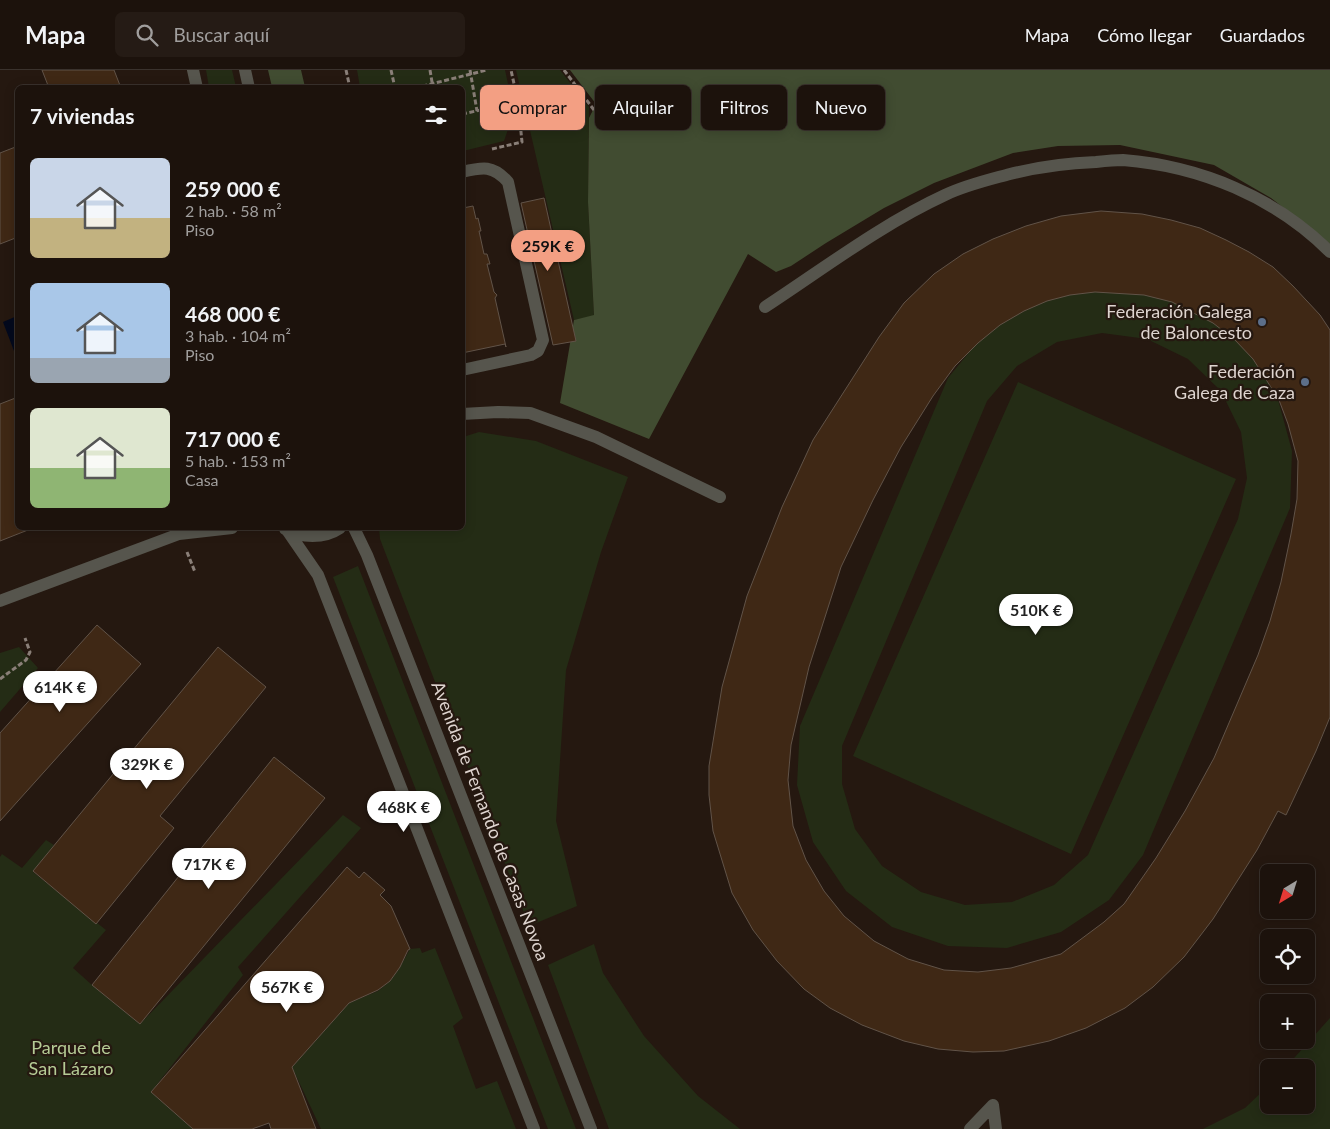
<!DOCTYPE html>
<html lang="es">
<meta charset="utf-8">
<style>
body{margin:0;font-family:Lato,sans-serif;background:#251b15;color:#f1f3f6;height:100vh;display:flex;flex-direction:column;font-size:19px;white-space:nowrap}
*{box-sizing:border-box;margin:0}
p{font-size:16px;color:#a09e9d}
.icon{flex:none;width:28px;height:28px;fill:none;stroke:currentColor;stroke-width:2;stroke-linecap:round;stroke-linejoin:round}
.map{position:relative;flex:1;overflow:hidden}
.side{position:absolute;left:15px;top:15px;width:450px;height:445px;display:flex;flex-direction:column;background:#1c120c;border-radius:8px;box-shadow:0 2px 12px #0003,0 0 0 1px #3a322d}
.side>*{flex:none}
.top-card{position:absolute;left:480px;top:15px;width:475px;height:45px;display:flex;gap:10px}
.needle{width:32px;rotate:218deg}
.fabs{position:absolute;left:1260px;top:794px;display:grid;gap:10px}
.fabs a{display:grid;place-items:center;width:55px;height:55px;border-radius:8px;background:#1c120c;box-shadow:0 2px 12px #0003,0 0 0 1px #3a322d;font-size:25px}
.price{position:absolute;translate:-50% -42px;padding:0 11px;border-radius:18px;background:#fff;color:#222;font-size:16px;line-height:32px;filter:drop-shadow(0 1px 2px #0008)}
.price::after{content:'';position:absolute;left:50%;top:30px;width:15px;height:11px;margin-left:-8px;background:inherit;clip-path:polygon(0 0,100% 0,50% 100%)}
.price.active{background:#f39f83;color:#111}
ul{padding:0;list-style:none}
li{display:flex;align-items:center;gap:15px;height:125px;padding:0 15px}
li span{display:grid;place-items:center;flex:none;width:140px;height:100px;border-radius:8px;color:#555}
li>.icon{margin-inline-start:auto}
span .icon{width:60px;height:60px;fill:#fffc;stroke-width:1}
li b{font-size:21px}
h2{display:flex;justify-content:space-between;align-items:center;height:60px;padding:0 15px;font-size:21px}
.chip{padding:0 18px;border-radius:8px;background:#1c120c;box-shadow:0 2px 12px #0003,0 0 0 1px #3a322d;font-size:18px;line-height:45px}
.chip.active{background:#f39f83;color:#111}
header{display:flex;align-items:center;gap:30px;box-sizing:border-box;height:70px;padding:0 25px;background:#1c120c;border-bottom:1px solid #3a322d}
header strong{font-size:24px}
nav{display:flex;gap:28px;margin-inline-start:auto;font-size:18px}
.search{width:350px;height:45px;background:#251b15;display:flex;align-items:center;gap:12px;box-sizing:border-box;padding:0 18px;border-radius:8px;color:#a09e9d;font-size:19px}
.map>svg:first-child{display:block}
</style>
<header>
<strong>Mapa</strong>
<div class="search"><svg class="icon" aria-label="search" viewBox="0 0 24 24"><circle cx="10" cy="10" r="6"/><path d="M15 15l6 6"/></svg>Buscar aquí</div>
<nav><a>Mapa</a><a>Cómo llegar</a><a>Guardados</a></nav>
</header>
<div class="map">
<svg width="1330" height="1059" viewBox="0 0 1330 1059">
<rect width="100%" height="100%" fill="#251810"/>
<path fill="#242c15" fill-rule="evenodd" d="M 206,0 L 232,0 L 236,17 L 209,17 Z
M 357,0 L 505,0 L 514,42 L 504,71 L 463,81 L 462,18 L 360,17 Z
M 516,0 L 560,0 L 589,37 L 588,132 L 594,246 L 574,250 Z
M 1092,217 L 1149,221 L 1202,242 L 1246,278 L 1277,326 L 1292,381 L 1290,438 L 1143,785 L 1109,830 L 1061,862 L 1007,878 L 948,876 L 892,857 L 846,821 L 813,772 L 797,715 L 800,656 L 948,308 L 985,263 L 1035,231 ZM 1102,263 L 1147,269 L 1188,289 L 1221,321 L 1241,362 L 1247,408 L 1238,449 L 1088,785 L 1054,815 L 1012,832 L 965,835 L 921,822 L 882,796 L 855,759 L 842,714 L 842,676 L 987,331 L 1017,296 L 1057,272 Z
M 1018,312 L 1236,409 L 1071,784 L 853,686 Z
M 479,362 L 536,371 L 628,407 L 601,482 L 566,600 L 556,751 L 577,836 L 529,856 L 380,469 L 379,458 L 462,458 L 463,367 Z
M 358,496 L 576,1059 L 548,1059 L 333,507 Z
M 19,577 L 38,598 L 0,642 L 0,583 Z
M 343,745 L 361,758 L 238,897 L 243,905 L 151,1022 L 193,1059 L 0,1059 L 0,787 L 2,784 L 22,798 L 46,770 L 54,775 L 33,802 L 106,860 L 73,898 L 92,915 L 140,954 Z
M 594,874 L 603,903 L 644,966 L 698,1026 L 740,1059 L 609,1059 L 548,895 Z
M 420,878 L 422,883 L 435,878 L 463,948 L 453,956 L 476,1019 L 497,1011 L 516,1059 L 321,1059 L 292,997 L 349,933 L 378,921 L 390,911 L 400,897 L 410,879 Z
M 1330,948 L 1330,1059 L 1203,1059 L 1245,1038 L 1269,1015 L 1269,1035 L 1306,1035 L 1306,998 L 1286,997 Z"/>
<path fill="#414c31" d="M 268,0 L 301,0 L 305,17 L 272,17 Z
M 570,0 L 1330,0 L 1330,174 L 1271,128 L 1214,95 L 1120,75 L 1058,76 L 1013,83 L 934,113 L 884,138 L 826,173 L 791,196 L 776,202 L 748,184 L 649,369 L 560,333 L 574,250 L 594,245 L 588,132 L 589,48 L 596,34 Z"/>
<path fill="#03091d" d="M 17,246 L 18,289 L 17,289 L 3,252 Z"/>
<path fill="#3f2815" stroke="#615348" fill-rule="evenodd" d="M 42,0 L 114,0 L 121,18 L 49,18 Z
M 18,76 L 18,167 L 0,174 L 0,83 Z
M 544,128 L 576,271 L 553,275 L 521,133 Z
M 473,136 L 476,149 L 478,148 L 481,161 L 479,161 L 484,184 L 487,184 L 490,194 L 487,194 L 494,222 L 497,225 L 495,228 L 506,277 L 505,274 L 462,283 L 462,145 L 465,144 L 463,138 Z
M 1101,141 L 1142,144 L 1171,150 L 1200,158 L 1226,170 L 1249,182 L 1273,197 L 1293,216 L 1320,245 L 1330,260 L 1330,647 L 1316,681 L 1286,745 L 1278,741 L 1257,780 L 1213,849 L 1184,887 L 1153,917 L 1125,938 L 1086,958 L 1049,971 L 1004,981 L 973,982 L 938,979 L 904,971 L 862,955 L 830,938 L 804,919 L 777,891 L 753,860 L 732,823 L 713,761 L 709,725 L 709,696 L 722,617 L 747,526 L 782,437 L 813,370 L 879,267 L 904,233 L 934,204 L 963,184 L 993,169 L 1026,156 L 1061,146 ZM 1095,222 L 1144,225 L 1172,232 L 1213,253 L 1235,270 L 1253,289 L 1279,330 L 1288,354 L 1298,391 L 1297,429 L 1291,464 L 1281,512 L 1270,551 L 1258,585 L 1214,688 L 1185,741 L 1156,788 L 1124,834 L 1104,852 L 1061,884 L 1011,898 L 978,902 L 944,900 L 908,889 L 874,871 L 844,846 L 824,821 L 806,790 L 793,756 L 788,710 L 791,675 L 809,597 L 841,497 L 873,430 L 901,377 L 933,326 L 955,296 L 978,273 L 1000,255 L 1024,241 L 1047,231 L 1070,225 Z
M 18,327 L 18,458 L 33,458 L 0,471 L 0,334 Z
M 97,555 L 141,594 L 0,751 L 0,663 Z
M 218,577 L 266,617 L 160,746 L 174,758 L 96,854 L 33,801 Z
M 274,687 L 325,728 L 140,954 L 92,915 Z
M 347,797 L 359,808 L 364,802 L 385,820 L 380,825 L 391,836 L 410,879 L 408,880 L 400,897 L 390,911 L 378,920 L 349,933 L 292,997 L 316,1059 L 271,1059 L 269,1053 L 252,1059 L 193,1059 L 151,1022 Z"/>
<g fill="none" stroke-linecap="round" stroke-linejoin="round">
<path stroke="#8a7f78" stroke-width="3" stroke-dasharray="5 2.5" stroke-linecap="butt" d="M 346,0 L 350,18
M 391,0 L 395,18
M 430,0 L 433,18
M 470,0 L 477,41
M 564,0 L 594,40
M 415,18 L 487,0
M 462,44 L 518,32
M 492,79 L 522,72 L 518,32 L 511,0
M 187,482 L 195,502
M 0,609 L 26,590 L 30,582 L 25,568"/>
<path stroke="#56554d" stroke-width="12" d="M 193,0 L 197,18
M 245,0 L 249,18
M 462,102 C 483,97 493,95 508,112 L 543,270 L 538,281 L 531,285 L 462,300
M 765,237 C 823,199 882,154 945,125 C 966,115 988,110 1010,104 C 1038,97 1067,93 1096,92 C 1105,91 1114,90 1123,90 C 1200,96 1275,127 1330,182
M 462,344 L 498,342 L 530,343 L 596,367 L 720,427
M 354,458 L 367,485 L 591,1059
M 285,459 C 301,468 324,469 340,458
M 287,460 L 318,505 L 534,1059
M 0,531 L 179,464 L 232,458
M 993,1035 L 996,1059
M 970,1059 L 993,1035"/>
</g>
<g fill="#5c6f8a" stroke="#251810" stroke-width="2">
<circle cx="1262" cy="252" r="5"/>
<circle cx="1305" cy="312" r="5"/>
</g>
<g text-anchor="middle" stroke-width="4.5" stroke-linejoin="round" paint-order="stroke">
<g font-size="18" fill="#ded4cf" stroke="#251810" text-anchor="end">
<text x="1252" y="248">Federación Galega<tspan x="1252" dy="21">de Baloncesto</tspan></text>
<text x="1295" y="308">Federación<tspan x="1295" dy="21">Galega de Caza</tspan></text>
</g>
<g font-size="18" fill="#ded4cf" stroke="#251810">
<text transform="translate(490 751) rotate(69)" y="6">Avenida de Fernando de Casas Novoa</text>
</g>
<g font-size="18" fill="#b5cb95" stroke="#251810">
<text x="71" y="984">Parque de<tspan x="71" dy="21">San Lázaro</tspan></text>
</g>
</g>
</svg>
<div class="fabs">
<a><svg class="needle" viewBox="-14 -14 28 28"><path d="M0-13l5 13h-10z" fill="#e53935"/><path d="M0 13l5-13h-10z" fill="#a09e9d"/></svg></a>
<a><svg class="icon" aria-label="locate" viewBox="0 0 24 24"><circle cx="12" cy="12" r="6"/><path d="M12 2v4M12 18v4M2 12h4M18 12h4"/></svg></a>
<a>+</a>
<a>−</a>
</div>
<b class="price active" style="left:548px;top:202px">259K €</b>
<b class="price" style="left:1036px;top:566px">510K €</b>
<b class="price" style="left:60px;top:643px">614K €</b>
<b class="price" style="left:147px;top:720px">329K €</b>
<b class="price" style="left:404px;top:763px">468K €</b>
<b class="price" style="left:209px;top:820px">717K €</b>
<b class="price" style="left:287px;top:943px">567K €</b>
<div class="top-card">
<a class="chip active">Comprar</a>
<a class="chip">Alquilar</a>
<a class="chip">Filtros</a>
<a class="chip">Nuevo</a>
</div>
<section class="side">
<h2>7 viviendas<svg class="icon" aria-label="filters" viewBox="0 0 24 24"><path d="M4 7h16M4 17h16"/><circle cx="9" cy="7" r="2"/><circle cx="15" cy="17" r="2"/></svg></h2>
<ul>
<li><span style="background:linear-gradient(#c9d6e8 60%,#c2b280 0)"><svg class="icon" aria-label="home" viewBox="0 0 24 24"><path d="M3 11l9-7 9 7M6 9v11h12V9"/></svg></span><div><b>259 000 €</b><p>2 hab. · 58 m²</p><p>Piso</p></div></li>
<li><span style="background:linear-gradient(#a9c7e8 75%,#9aa5b1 0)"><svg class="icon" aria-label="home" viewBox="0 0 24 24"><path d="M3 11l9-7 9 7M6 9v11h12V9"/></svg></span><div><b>468 000 €</b><p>3 hab. · 104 m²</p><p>Piso</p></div></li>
<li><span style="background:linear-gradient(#dfe7d0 60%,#8fb573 0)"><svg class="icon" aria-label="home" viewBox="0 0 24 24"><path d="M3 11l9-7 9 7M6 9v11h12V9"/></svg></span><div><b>717 000 €</b><p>5 hab. · 153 m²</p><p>Casa</p></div></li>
</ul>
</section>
</div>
